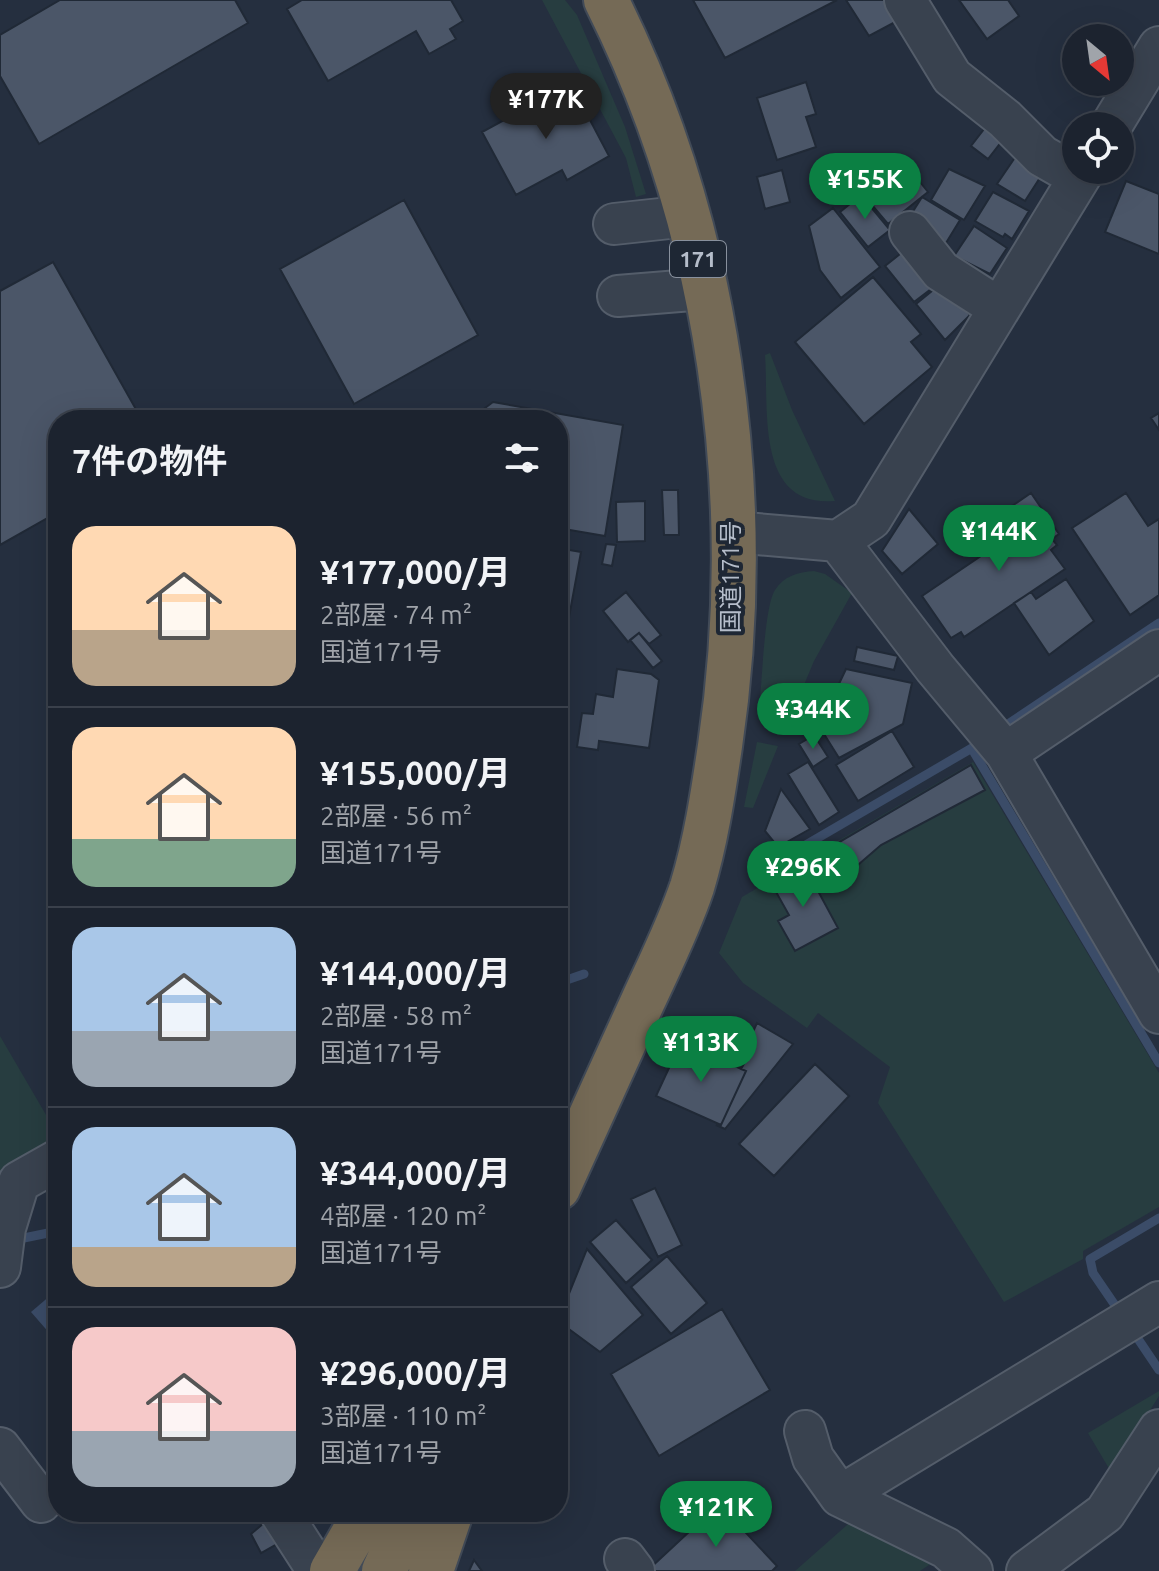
<!DOCTYPE html>
<html lang="ja">
<meta charset="utf-8">
<style>
body{margin:0;font-family:Ubuntu,"Noto Sans JP",sans-serif;background:#252b37;color:#f1f3f6;height:100vh;display:flex;flex-direction:column;font-size:30px;white-space:nowrap}
*{box-sizing:border-box;margin:0}
p{font-size:26px;color:#a0a4aa}
.icon{flex:none;width:44px;height:44px;fill:none;stroke:currentColor;stroke-width:2;stroke-linecap:round;stroke-linejoin:round}
.map{position:relative;flex:1;overflow:hidden}
.sheet{position:absolute;left:48px;top:410px;width:520px;height:1112px;display:flex;flex-direction:column;background:#1c232f;border-radius:32px;box-shadow:0 8px 32px #0002,0 0 0 2px #3a404b}
.sheet>*{flex:none}
.needle{width:52px;rotate:151deg}
.fabs{position:absolute;left:1062px;top:24px;display:grid;gap:16px}
.fabs a{display:grid;place-items:center;width:72px;height:72px;border-radius:50%;background:#1c232f;box-shadow:0 8px 32px #0002,0 0 0 2px #3a404b;font-size:40px}
.price{position:absolute;translate:-50% -68px;padding:0 18px;border-radius:28px;background:#0b8043;color:#fff;font-size:26px;line-height:52px;filter:drop-shadow(0 2px 4px #0008)}
.price::after{content:'';position:absolute;left:50%;top:48px;width:24px;height:18px;margin-left:-12px;background:inherit;clip-path:polygon(0 0,100% 0,50% 100%)}
.price.active{background:#222;color:#fff}
ul{padding:0;list-style:none}
li{display:flex;align-items:center;gap:24px;height:200px;padding:0 24px}
li+li{border-top:2px solid #3a404b}
li span{display:grid;place-items:center;flex:none;width:224px;height:160px;border-radius:24px;color:#555}
li>.icon{margin-inline-start:auto}
span .icon{width:96px;height:96px;fill:#fffc;stroke-width:1}
li b{font-size:34px}
h2{display:flex;justify-content:space-between;align-items:center;height:96px;padding:0 24px;font-size:34px}
.map>svg:first-child{display:block}
</style>
<div class="map">
<svg width="1159" height="1571" viewBox="0 0 1159 1571">
<rect width="100%" height="100%" fill="#252f3f"/>
<path fill="#273d40" d="M 542,0 L 565,0 L 577,15 L 625,127 L 646,194 L 636,197 L 626,158 Z
M 770,353 L 792,410 L 835,501 C 755,508 769,410 765,355 Z
M 814,571 L 825,574 L 852,593 L 814,661 L 791,716 L 759,711 C 762,686 764,607 775,590 C 784,576 798,572 814,571 Z
M 757,742 L 778,746 L 753,808 L 744,807 Z
M 973,762 L 1159,1073 L 1159,1207 L 1083,1251 L 1083,1259 L 1004,1302 L 878,1103 L 890,1067 L 818,1013 L 807,1028 L 743,983 L 719,953 L 742,897 Z
M 0,1036 L 56,1132 L 53,1143 L 0,1173 Z
M 1159,1391 L 1159,1396 L 1111,1472 L 1088,1433 Z
M 864,1510 L 944,1555 L 920,1571 L 795,1571 Z"/>
<path fill="#3b4c68" d="M 58,1289 L 58,1343 L 31,1312 Z"/>
<g fill="none" stroke-linecap="round" stroke-linejoin="round">
<path stroke="#3b4c68" stroke-width="9" d="M 999,730 L 1159,623
M 972,749 L 1159,1063
M 756,874 L 984,741
M 558,983 L 584,974
M 14,1240 L 58,1231
M 1121,1314 L 1093,1273 L 1090,1259 L 1159,1218
M 1132,1330 L 1159,1370"/>
</g>
<path fill="#4b5668" stroke="#202936" stroke-width="2" d="M 60,0 L 235,0 L 248,23 L 39,144 L 0,76 L 0,35 Z
M 302,0 L 451,0 L 463,21 L 450,29 L 456,39 L 429,54 L 416,31 L 328,81 L 287,9 Z
M 693,0 L 837,0 L 725,58 Z
M 846,0 L 888,0 L 899,20 L 869,36 Z
M 959,0 L 1008,0 L 1019,16 L 987,39 Z
M 806,82 L 816,114 L 806,117 L 816,147 L 777,160 L 757,98 Z
M 571,84 L 609,156 L 567,180 L 562,170 L 516,195 L 482,132 Z
M 988,124 L 1005,137 L 988,159 L 971,146 Z
M 1016,156 L 1043,173 L 1025,201 L 997,184 Z
M 949,169 L 985,186 L 964,220 L 931,200 Z
M 782,170 L 790,202 L 765,209 L 757,177 Z
M 916,177 L 928,192 L 888,224 L 866,198 L 878,188 L 889,189 L 895,183 L 899,188 Z
M 1126,181 L 1159,194 L 1159,254 L 1105,232 Z
M 993,192 L 1029,211 L 1012,239 L 1005,234 L 1003,237 L 975,221 Z
M 861,195 L 890,230 L 868,247 L 840,212 Z
M 922,197 L 960,220 L 946,243 L 912,223 L 912,213 Z
M 404,200 L 478,335 L 354,404 L 280,269 Z
M 833,208 L 880,267 L 841,298 L 820,270 L 809,226 Z
M 974,226 L 1007,248 L 990,274 L 954,256 Z
M 905,250 L 935,286 L 914,302 L 885,266 Z
M 53,262 L 142,420 L 58,420 L 58,512 L 0,545 L 0,291 Z
M 873,277 L 921,334 L 911,342 L 932,367 L 864,424 L 795,342 Z
M 943,282 L 970,315 L 945,340 L 916,304 Z
M 493,402 L 623,425 L 605,536 L 558,528 L 558,420 L 469,420 Z
M 1159,413 L 1159,430 L 1151,418 Z
M 662,490 L 678,490 L 679,535 L 664,535 Z
M 1031,493 L 1059,534 L 1052,539 L 1057,545 L 1051,550 L 1065,569 L 964,637 L 961,632 L 951,638 L 922,596 L 1019,530 L 1006,510 Z
M 1126,493 L 1148,526 L 1159,519 L 1159,595 L 1130,615 L 1072,528 Z
M 645,501 L 645,541 L 617,542 L 616,502 Z
M 909,509 L 938,544 L 902,574 L 882,551 Z
M 606,544 L 616,545 L 612,566 L 602,564 Z
M 558,548 L 581,552 L 558,677 Z
M 1066,579 L 1094,621 L 1049,655 L 1014,603 L 1031,592 L 1036,599 Z
M 626,592 L 661,635 L 649,644 L 639,633 L 628,642 L 603,611 Z
M 639,633 L 662,661 L 653,668 L 630,640 Z
M 857,647 L 898,656 L 894,670 L 854,661 Z
M 617,669 L 651,674 L 659,680 L 649,748 L 599,741 L 598,750 L 577,747 L 582,713 L 593,714 L 596,694 L 613,697 Z
M 846,669 L 912,683 L 903,724 L 839,758 L 819,726 Z
M 892,731 L 914,767 L 858,801 L 836,765 Z
M 814,735 L 828,757 L 813,767 L 799,744 Z
M 808,762 L 839,812 L 819,825 L 788,774 Z
M 971,765 L 985,790 L 881,845 L 844,877 L 838,874 L 826,880 L 816,864 L 812,866 L 809,860 Z
M 781,789 L 810,829 L 778,847 L 765,831 Z
M 804,865 L 838,928 L 795,951 L 778,921 L 789,915 L 771,883 Z
M 558,1023 L 566,1042 L 558,1045 Z
M 757,1023 L 793,1044 L 725,1129 L 716,1125 L 721,1125 L 746,1071 L 741,1069 L 745,1062 L 740,1060 Z
M 681,1042 L 746,1071 L 721,1125 L 656,1096 Z
M 815,1064 L 849,1096 L 774,1176 L 739,1144 Z
M 655,1188 L 682,1245 L 658,1257 L 631,1199 Z
M 616,1220 L 652,1260 L 626,1283 L 590,1242 Z
M 587,1249 L 643,1315 L 600,1352 L 558,1321 Z
M 667,1256 L 707,1303 L 671,1334 L 631,1287 Z
M 722,1309 L 770,1390 L 659,1456 L 611,1374 Z
M 719,1504 L 777,1566 L 772,1571 L 647,1571 Z
M 271,1517 L 284,1540 L 261,1553 L 251,1534 Z
M 474,1560 L 482,1571 L 469,1571 Z"/>
<g fill="none" stroke-linecap="round" stroke-linejoin="round">
<defs>
<path id="minor" d="M 905,0 L 952,77 L 1005,119 L 1042,156 L 1079,177
M 1111,126 L 1159,47
M 614,224 L 688,216
M 910,232 L 941,271 L 999,308
M 618,296 L 704,289
M 733,532 L 838,541 L 871,519 L 1084,170
M 838,541 L 935,668 L 1006,753 L 1159,1013
M 1006,753 L 1159,650
M 0,1267 L 5,1228 L 19,1182 L 58,1160
M 805,1431 L 813,1458 L 840,1496
M 0,1448 L 41,1502
M 280,1512 L 318,1571
M 625,1559 L 634,1571
M 972,1571 L 946,1548 L 840,1496 L 1159,1302
M 1027,1571 L 1105,1513 L 1159,1430"/>
<path id="highway" d="M 558,1188 C 586,1126 614,1064 643,1001 C 660,964 679,926 692,887 C 706,841 713,793 720,746 C 757,497 719,226 606,0
M 332,1571 L 366,1512
M 384,1571 L 411,1512
M 431,1571 L 451,1512"/>
</defs>
<use href="#minor" stroke="#545d6a" stroke-width="44"/>
<use href="#highway" stroke="#414a57" stroke-width="48"/>
<use href="#minor" stroke="#39424f" stroke-width="40"/>
<use href="#highway" stroke="#756a56" stroke-width="44"/>
</g>
<g text-anchor="middle" stroke-width="8" stroke-linejoin="round" paint-order="stroke">
<rect fill="#1e2734" stroke="#88909d" stroke-width="2" x="670" y="241" width="56" height="36" rx="6"/>
<g font-size="22" font-weight="bold" fill="#b5bdca">
<text x="698" y="267">171</text>
</g>
<g font-size="24" fill="#b5bdca" stroke="#1e2734">
<text transform="translate(731 577) rotate(-90)" y="8">国道171号</text>
</g>
</g>
</svg>
<div class="fabs">
<a><svg class="needle" viewBox="-14 -14 28 28"><path d="M0-13l5 13h-10z" fill="#e53935"/><path d="M0 13l5-13h-10z" fill="#a0a4aa"/></svg></a>
<a><svg class="icon" aria-label="locate" viewBox="0 0 24 24"><circle cx="12" cy="12" r="6"/><path d="M12 2v4M12 18v4M2 12h4M18 12h4"/></svg></a>
</div>
<b class="price active" style="left:546px;top:141px">¥177K</b>
<b class="price" style="left:865px;top:221px">¥155K</b>
<b class="price" style="left:999px;top:573px">¥144K</b>
<b class="price" style="left:813px;top:751px">¥344K</b>
<b class="price" style="left:803px;top:909px">¥296K</b>
<b class="price" style="left:701px;top:1084px">¥113K</b>
<b class="price" style="left:716px;top:1549px">¥121K</b>
<section class="sheet">
<h2>7件の物件<svg class="icon" aria-label="filters" viewBox="0 0 24 24"><path d="M4 7h16M4 17h16"/><circle cx="9" cy="7" r="2"/><circle cx="15" cy="17" r="2"/></svg></h2>
<ul>
<li><span style="background:linear-gradient(#ffd9b3 65%,#b9a48a 0)"><svg class="icon" aria-label="home" viewBox="0 0 24 24"><path d="M3 11l9-7 9 7M6 9v11h12V9"/></svg></span><div><b>¥177,000/月</b><p>2部屋 · 74 m²</p><p>国道171号</p></div></li>
<li><span style="background:linear-gradient(#ffd9b3 70%,#7fa58c 0)"><svg class="icon" aria-label="home" viewBox="0 0 24 24"><path d="M3 11l9-7 9 7M6 9v11h12V9"/></svg></span><div><b>¥155,000/月</b><p>2部屋 · 56 m²</p><p>国道171号</p></div></li>
<li><span style="background:linear-gradient(#a9c7e8 65%,#9aa5b1 0)"><svg class="icon" aria-label="home" viewBox="0 0 24 24"><path d="M3 11l9-7 9 7M6 9v11h12V9"/></svg></span><div><b>¥144,000/月</b><p>2部屋 · 58 m²</p><p>国道171号</p></div></li>
<li><span style="background:linear-gradient(#a9c7e8 75%,#b9a48a 0)"><svg class="icon" aria-label="home" viewBox="0 0 24 24"><path d="M3 11l9-7 9 7M6 9v11h12V9"/></svg></span><div><b>¥344,000/月</b><p>4部屋 · 120 m²</p><p>国道171号</p></div></li>
<li><span style="background:linear-gradient(#f6c9c9 65%,#9aa5b1 0)"><svg class="icon" aria-label="home" viewBox="0 0 24 24"><path d="M3 11l9-7 9 7M6 9v11h12V9"/></svg></span><div><b>¥296,000/月</b><p>3部屋 · 110 m²</p><p>国道171号</p></div></li>
</ul>
</section>
</div>
